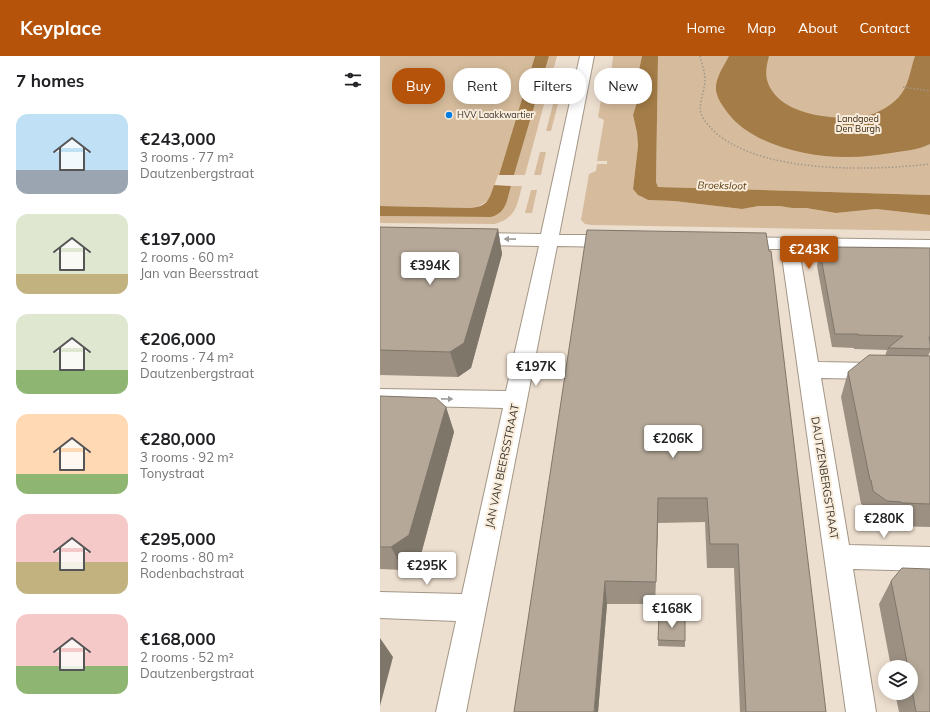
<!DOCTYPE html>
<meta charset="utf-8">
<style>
body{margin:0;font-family:Mulish,sans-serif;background:#f2f2f2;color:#202124;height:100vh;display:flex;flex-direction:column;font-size:15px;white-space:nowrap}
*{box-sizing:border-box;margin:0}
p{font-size:13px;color:#757577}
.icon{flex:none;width:22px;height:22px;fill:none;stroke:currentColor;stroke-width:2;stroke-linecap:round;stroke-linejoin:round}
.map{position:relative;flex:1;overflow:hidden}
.panel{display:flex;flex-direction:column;background:#fff;width:380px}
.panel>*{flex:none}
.banner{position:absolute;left:12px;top:12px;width:380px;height:36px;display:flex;gap:8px}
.fabs{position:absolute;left:498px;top:604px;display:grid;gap:8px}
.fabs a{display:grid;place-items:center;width:40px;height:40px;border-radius:50%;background:#fff;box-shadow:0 2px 10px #0003;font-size:20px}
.price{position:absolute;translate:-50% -34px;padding:0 9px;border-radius:4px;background:#fff;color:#222;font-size:13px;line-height:26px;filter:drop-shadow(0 1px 2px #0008)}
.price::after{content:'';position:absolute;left:50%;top:24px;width:12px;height:9px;margin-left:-6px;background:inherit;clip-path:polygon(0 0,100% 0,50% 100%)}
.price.selected{background:#b45309;color:#fff}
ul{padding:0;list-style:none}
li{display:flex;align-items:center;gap:12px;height:100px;padding:0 16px}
li span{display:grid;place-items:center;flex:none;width:112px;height:80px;border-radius:12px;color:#555}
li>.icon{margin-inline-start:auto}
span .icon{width:48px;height:48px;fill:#fffc;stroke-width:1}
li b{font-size:17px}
h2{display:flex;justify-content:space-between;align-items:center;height:48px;padding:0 16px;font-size:17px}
.tag{padding:0 14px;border-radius:16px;background:#fff;box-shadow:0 2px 10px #0003;font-size:14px;line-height:36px}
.tag.selected{background:#b45309;color:#fff}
header{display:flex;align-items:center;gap:24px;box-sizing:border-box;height:56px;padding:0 20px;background:#b45309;color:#fff}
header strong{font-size:19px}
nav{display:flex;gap:22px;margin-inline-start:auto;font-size:14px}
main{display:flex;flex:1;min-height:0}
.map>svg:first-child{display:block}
</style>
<header>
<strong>Keyplace</strong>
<nav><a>Home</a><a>Map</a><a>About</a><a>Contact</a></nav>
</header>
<main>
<section class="panel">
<h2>7 homes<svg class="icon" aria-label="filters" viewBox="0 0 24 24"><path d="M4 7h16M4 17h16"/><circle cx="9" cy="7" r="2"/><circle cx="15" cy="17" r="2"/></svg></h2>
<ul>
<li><span style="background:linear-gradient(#bfe0f5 70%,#9aa5b1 0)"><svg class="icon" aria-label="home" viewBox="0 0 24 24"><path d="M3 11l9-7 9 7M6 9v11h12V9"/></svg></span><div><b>€243,000</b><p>3 rooms · 77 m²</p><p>Dautzenbergstraat</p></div></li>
<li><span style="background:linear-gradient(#dfe7d0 75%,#c2b280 0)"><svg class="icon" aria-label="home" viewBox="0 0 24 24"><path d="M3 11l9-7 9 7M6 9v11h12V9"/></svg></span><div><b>€197,000</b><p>2 rooms · 60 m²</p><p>Jan van Beersstraat</p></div></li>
<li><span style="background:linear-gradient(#dfe7d0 70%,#8fb573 0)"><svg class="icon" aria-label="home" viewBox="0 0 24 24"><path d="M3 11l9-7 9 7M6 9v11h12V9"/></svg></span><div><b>€206,000</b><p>2 rooms · 74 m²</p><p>Dautzenbergstraat</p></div></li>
<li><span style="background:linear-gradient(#ffd9b3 75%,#8fb573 0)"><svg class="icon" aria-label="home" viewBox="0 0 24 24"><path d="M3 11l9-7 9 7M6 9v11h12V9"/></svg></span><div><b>€280,000</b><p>3 rooms · 92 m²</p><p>Tonystraat</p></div></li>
<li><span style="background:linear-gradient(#f6c9c9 60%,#c2b280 0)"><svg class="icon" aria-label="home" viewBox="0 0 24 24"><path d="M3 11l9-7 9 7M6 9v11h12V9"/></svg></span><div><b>€295,000</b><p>2 rooms · 80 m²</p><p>Rodenbachstraat</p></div></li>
<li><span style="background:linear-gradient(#f6c9c9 65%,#8fb573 0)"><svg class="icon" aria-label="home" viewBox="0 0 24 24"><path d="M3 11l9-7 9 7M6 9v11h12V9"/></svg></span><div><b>€168,000</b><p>2 rooms · 52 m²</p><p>Dautzenbergstraat</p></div></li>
</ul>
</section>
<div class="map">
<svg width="550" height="656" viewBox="0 0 550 656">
<rect width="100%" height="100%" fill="#eddfcf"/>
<path fill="#d6bc9c" d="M 0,0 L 155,0 L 119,119 L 118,119 L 109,144 L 99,150 L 92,152 L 0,150 Z
M 169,0 L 177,0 L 145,119 L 134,119 Z
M 233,0 L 262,0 L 257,23 L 258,30 L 258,43 L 253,59 L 257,77 L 258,90 L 253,133 L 261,141 L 268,144 L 294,145 L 362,153 L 379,150 L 399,150 L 412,152 L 426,152 L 456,157 L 496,153 L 550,159 L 550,175 L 212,169 L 205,168 L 201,164 L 209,118 L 216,115 L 217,108 L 227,108 L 227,105 L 217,105 L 224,64 L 218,61 L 225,21 L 231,18 Z
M 278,0 L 550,0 L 550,139 L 278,131 L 276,126 Z
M 180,20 L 185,20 L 179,46 L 173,46 Z
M 173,48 L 178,48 L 171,75 L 166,75 Z
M 160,96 L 166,96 L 161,119 L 154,119 Z
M 131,130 L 142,130 C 137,149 137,161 115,168 L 0,167 L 0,160 L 111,161 C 126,157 127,143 131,130 Z
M 151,134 L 157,134 L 152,157 L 145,157 Z"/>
<path fill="#a47c47" d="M 155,0 L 169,0 L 134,119 L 119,119 Z
M 262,0 L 278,0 L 276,126 L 278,131 L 550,139 L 550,159 L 496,153 L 456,157 L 426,152 L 412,152 L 399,150 L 379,150 L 362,153 L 294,145 L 268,144 L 258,139 L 253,133 L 258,90 L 257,77 L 253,59 L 258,43 L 258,30 L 257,23 Z
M 349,0 L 389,0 C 387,8 385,16 387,24 C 397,60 456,65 486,60 C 498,57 509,51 518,42 C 529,31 530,14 535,0 L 550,0 L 550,88 C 538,94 524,95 511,97 C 497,99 483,101 469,101 C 430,102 371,89 347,56 C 342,49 337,42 336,34 C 335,22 344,10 349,0 Z
M 114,129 L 131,130 C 127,143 127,157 111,161 L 0,160 L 0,150 L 91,152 C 108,150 109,144 114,129 Z"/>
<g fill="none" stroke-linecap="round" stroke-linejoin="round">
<defs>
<path id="minor" d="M 200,0 L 214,0 L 179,179 L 235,179 L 241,181 L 244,185 L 241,189 L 235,191 L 177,190 L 86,656 L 56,656 L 76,565 L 0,562 L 0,536 L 82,538 L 123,352 L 0,349 L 0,333 L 126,335 L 159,190 L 89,189 L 83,187 L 80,183 L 83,179 L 89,177 L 161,178 Z
M 357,181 L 550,184 L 550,196 L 419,194 L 438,306 L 550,308 L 550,324 L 441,322 L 469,489 L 550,491 L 550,515 L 473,513 L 496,656 L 466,656 L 401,193 L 357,193 L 351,191 L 348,187 L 351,183 Z"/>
</defs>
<use href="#minor" stroke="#a39686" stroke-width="2"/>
<path stroke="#a1978b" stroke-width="1.5" stroke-dasharray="1.5 2" stroke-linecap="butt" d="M 320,0 C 322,8 325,16 325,24 C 325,36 316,50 323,62 C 360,120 491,115 550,108
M 523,31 L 550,35"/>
<use href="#minor" fill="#fff" fill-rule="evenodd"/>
</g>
<path fill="#9c9083" d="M 0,171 L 118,173 L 122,198 L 91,312 L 78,321 L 0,319 Z
M 207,174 L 446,656 L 360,656 L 354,512 L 327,512 L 325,466 L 278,467 L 275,548 L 227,548 L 218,656 Z
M 455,191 L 550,192 L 550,296 L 548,300 L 550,300 L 550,471 L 512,470 L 511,469 L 497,468 L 484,459 L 482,448 L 481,448 L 461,341 L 468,316 L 505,300 L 507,294 L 474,293 L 474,292 L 452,291 L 437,210 L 440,196 L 454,196 Z
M 0,340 L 66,351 L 74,376 L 40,502 L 23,514 L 0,513 Z
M 511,525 L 550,656 L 519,656 L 515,637 L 531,637 L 531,611 L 511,611 L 499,548 Z
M 279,560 L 305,585 L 305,591 L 278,590 Z"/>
<path fill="#7f766a" d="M 118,173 L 122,198 L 91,312 L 78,321 L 70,296 Z
M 66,351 L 74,376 L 40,502 L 23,514 L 11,491 Z
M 278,442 L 278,467 L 275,548 L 276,526 Z
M 225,525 L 227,548 L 218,656 L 214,656 Z
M 0,582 L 13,601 L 0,650 Z"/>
<path fill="#b5a898" stroke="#7f766a" d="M 0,171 L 118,173 L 84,287 L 70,296 L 0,294 Z
M 207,174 L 386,177 L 389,195 L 391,195 L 446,656 L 366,656 L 358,488 L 330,488 L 327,442 L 278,442 L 276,526 L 225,525 L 214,656 L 134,656 Z
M 455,191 L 550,192 L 550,281 L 549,281 L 550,286 L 550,293 L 508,292 L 523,280 L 478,279 L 478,278 L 455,278 L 440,196 L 457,196 Z
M 489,299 L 550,300 L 550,448 L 522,447 L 521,446 L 507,445 L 493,435 L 491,424 L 490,424 L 468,316 Z
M 0,340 L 56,342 L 66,351 L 29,479 L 11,491 L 0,491 Z
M 522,512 L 550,513 L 550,656 L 536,656 L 531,628 L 531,611 L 528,611 L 511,525 Z
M 279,560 L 305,561 L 305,585 L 278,584 Z"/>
<defs><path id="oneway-solid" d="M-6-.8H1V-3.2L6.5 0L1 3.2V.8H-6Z"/></defs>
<g fill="#9e9b98">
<use href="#oneway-solid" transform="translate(130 183) rotate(-179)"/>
<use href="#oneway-solid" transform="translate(67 343) rotate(1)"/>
</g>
<circle fill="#007de3" stroke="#faeddc" stroke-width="1.5" cx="69" cy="59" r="4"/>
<g text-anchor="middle" stroke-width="4" stroke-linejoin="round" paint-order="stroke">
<g font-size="9" fill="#3c3730" stroke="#faeddc" text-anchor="start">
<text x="77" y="62">HVV Laakkwartier</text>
</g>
<g font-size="9" fill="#37250c" stroke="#faeddc">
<text x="478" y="66">Landgoed<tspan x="478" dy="10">Den Burgh</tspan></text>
</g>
<g font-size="10" font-style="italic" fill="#56390d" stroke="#faeddc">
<text transform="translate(342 129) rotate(1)" y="4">Broeksloot</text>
</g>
<g font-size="11" fill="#3c3730" stroke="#faeddc">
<text transform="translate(122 410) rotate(-78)" y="4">JAN VAN BEERSSTRAAT</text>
<text transform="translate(445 422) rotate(81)" y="4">DAUTZENBERGSTRAAT</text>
</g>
</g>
</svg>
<div class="fabs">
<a><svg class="icon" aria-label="layers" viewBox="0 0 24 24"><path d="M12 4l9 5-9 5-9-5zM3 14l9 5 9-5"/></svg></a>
</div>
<b class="price selected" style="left:429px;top:214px">€243K</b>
<b class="price" style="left:50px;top:230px">€394K</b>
<b class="price" style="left:156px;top:331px">€197K</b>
<b class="price" style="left:293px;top:403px">€206K</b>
<b class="price" style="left:504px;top:483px">€280K</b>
<b class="price" style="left:47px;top:530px">€295K</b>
<b class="price" style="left:292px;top:573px">€168K</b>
<div class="banner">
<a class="tag selected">Buy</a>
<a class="tag">Rent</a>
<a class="tag">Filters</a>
<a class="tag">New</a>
</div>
</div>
</main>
